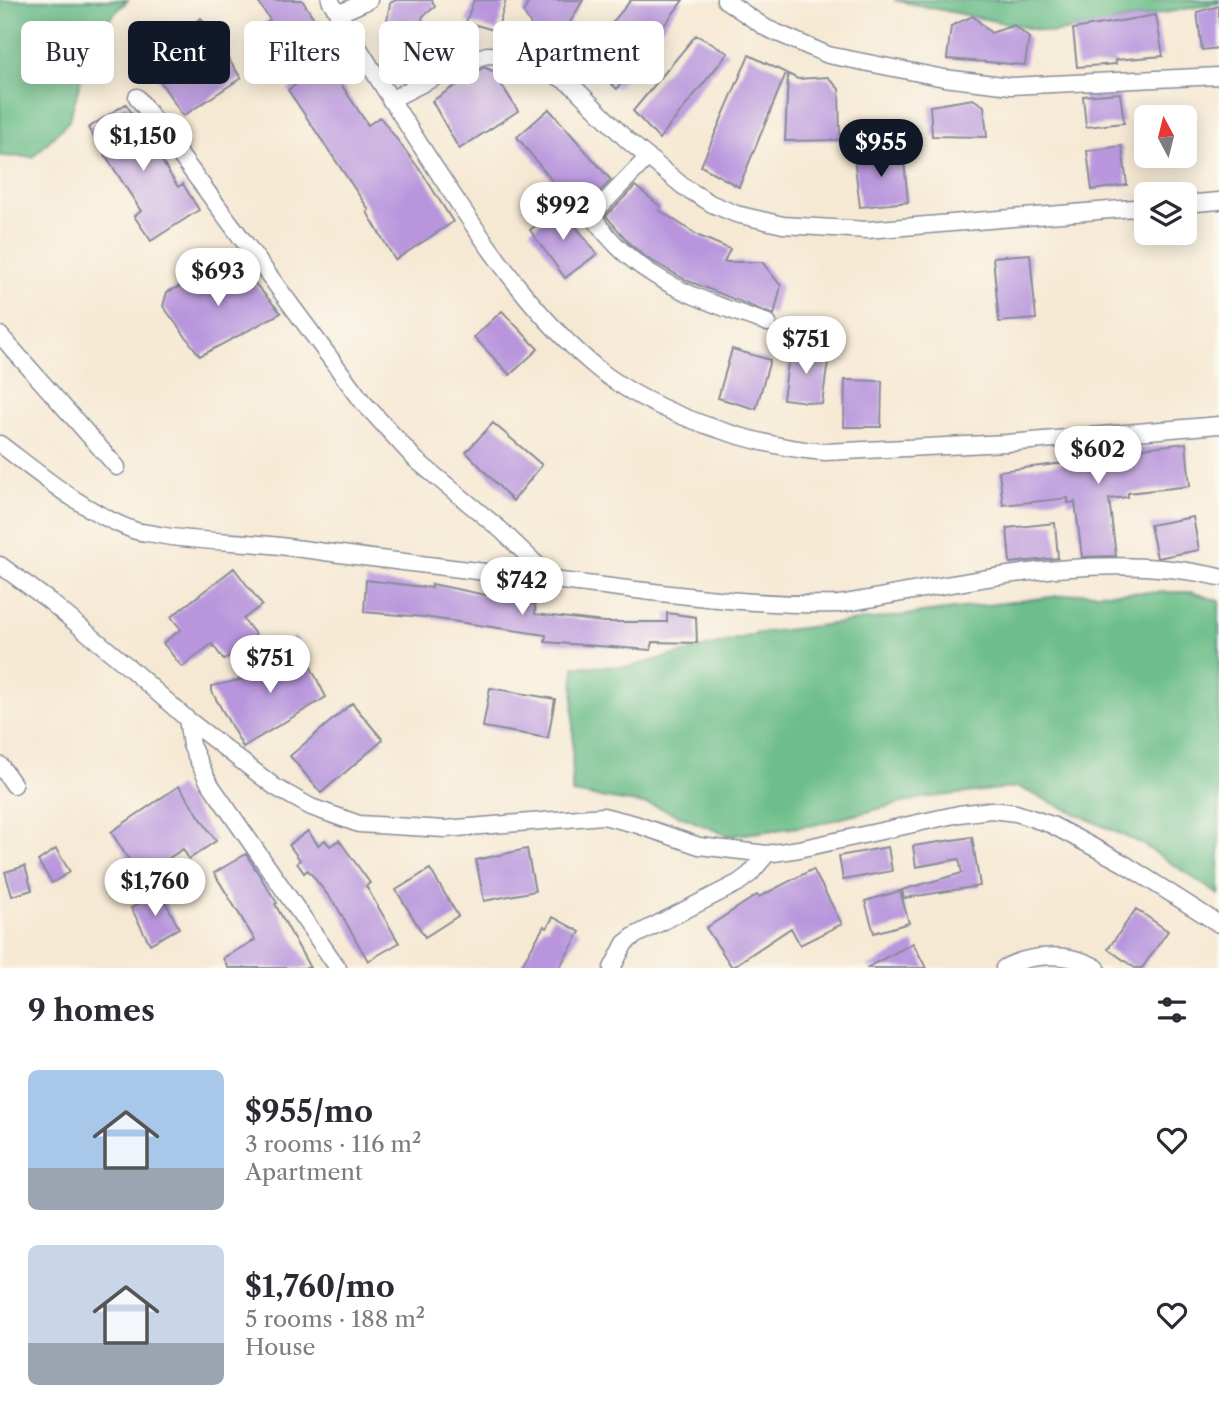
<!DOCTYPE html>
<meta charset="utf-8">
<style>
body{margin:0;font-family:"Libre Caslon Text",serif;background:#f2f2f3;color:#2b2b33;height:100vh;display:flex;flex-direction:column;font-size:26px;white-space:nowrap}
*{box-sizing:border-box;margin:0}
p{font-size:23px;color:#7c7c81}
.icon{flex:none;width:38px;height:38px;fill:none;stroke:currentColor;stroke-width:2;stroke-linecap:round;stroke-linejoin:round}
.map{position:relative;height:968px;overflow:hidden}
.side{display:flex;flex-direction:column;background:#fff;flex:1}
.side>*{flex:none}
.guide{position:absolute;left:21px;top:21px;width:700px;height:63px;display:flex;gap:14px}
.needle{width:46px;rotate:353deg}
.buttons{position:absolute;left:1134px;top:105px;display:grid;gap:14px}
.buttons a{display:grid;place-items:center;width:63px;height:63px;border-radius:10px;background:#fff;box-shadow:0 4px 18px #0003;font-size:35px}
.price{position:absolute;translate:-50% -60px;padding:0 16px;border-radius:24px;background:#fff;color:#222;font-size:23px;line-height:46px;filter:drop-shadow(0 2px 4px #0008)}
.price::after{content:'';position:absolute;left:50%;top:42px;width:21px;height:16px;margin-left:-10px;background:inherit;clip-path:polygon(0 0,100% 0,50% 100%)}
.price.on{background:#111827;color:#fff}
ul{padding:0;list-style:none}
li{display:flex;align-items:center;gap:21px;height:175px;padding:0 28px}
li span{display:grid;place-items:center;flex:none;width:196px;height:140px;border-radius:10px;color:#555}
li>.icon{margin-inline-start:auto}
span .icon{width:84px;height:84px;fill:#fffc;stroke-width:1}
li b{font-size:30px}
h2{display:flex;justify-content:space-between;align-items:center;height:84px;padding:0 28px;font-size:30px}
.tag{padding:0 24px;border-radius:10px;background:#fff;box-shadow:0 4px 18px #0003;font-size:24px;line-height:63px}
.tag.on{background:#111827;color:#fff}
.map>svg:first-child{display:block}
</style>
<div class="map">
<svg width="1219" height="968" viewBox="0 0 1219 968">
<rect width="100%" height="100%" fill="#fbf7ec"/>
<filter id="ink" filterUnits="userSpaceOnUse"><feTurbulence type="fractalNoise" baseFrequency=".0143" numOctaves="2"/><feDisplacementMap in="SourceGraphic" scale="14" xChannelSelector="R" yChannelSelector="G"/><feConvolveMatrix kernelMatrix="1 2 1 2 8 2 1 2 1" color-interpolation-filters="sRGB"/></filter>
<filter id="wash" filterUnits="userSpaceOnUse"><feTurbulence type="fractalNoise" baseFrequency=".00686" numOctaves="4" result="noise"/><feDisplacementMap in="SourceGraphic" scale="28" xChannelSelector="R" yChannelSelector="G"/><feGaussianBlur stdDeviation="1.57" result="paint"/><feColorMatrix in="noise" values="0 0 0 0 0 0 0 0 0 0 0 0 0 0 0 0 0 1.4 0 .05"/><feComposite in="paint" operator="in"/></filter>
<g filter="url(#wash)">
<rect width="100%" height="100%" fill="#f6e9d4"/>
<path fill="#6dbe8a" stroke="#447674" stroke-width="2" d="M 0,0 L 128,0 L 94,34 L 69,121 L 33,157 L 0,156 Z
M 894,0 L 1219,0 L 1219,3 L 1053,33 Z
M 1191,592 L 1219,601 L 1219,895 L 1142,844 L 1018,787 L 922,798 L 814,825 L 729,836 L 656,806 L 572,793 L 574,666 L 629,667 L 760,633 L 1083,593 Z"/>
<g id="blocks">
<path fill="#b895dd" d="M 257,0 L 302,0 L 320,28 L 271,59 L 253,31 L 270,20 Z
M 396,0 L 432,0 L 435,7 L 423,16 L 420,30 L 429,42 L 406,56 L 386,27 L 390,3 Z
M 474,0 L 506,0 L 497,31 L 466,22 Z
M 530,0 L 583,0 L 568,26 L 551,40 L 535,31 L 523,12 Z
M 631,0 L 683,0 L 617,89 L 583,58 Z
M 1219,6 L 1219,48 L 1202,50 L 1197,12 Z
M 1156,15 L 1163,56 L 1115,60 L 1116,64 L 1077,67 L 1073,29 Z
M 973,16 L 991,33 L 1014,25 L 1029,38 L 1025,65 L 947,59 L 951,26 Z
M 201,18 L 241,78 L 183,116 L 143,55 Z
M 696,35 L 728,53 L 659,139 L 633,111 Z
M 749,55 L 786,73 L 739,187 L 701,166 Z
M 327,63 L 368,125 L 380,117 L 423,174 L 453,222 L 395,260 L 367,212 L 369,210 L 288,90 Z
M 484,67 L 493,71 L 518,111 L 459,149 L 432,101 Z
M 788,74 L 798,79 L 828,77 L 839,89 L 840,140 L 785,141 Z
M 1120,93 L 1124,123 L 1086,127 L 1083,96 Z
M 973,99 L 984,106 L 987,137 L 932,136 L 930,106 Z
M 126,104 L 178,187 L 183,184 L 199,210 L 151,241 L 134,216 L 141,211 L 88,128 Z
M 549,109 L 611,180 L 587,205 L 585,210 L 558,188 L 517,137 Z
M 1122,146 L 1127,185 L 1092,190 L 1087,151 Z
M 903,150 L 908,202 L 860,207 L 854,158 Z
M 635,186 L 661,207 L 659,210 L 699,236 L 730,249 L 724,262 L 762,262 L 781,286 L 774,315 L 686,280 L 647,258 L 630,244 L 606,216 Z
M 561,207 L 597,254 L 565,278 L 530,230 Z
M 1030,254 L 1036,319 L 999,322 L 993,257 Z
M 236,262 L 281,313 L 200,356 L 163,306 L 167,292 Z
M 502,311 L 538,349 L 510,375 L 474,337 Z
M 732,349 L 770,360 L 756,409 L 718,398 Z
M 790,349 L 829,354 L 822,404 L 783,399 Z
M 845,380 L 882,381 L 881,427 L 844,427 Z
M 493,423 L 542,465 L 513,501 L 466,452 Z
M 1186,443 L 1190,486 L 1128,493 L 1128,497 L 1109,499 L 1116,556 L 1082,557 L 1075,502 L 1068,503 L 1068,498 L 1003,505 L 999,471 L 1064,463 L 1064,457 Z
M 1193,517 L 1199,550 L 1157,558 L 1150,525 Z
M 1055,523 L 1058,558 L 1010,563 L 1007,528 Z
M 234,568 L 262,605 L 243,619 L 256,635 L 224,660 L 212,644 L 182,667 L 163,643 L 181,629 L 171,617 Z
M 366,580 L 432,588 L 432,584 L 535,605 L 535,614 L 604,622 L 667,622 L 667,613 L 696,617 L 697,643 L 653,642 L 651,650 L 545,642 L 546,635 L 424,617 L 364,612 Z
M 295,636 L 326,697 L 243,747 L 212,692 L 212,686 L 253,677 L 275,667 L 280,648 Z
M 490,688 L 555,699 L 548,738 L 483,727 Z
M 352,703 L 383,740 L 321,793 L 290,756 Z
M 179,786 L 216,841 L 189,859 L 183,849 L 140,877 L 111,832 Z
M 308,831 L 318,845 L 325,840 L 330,846 L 339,840 L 370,883 L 366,886 L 399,943 L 368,961 L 337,907 L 308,870 L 304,873 L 297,863 L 300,860 L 289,845 Z
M 972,837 L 980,886 L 904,898 L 902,890 L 962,873 L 959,859 L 916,867 L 913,846 Z
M 888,847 L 892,871 L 843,880 L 839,856 Z
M 56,849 L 70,872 L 52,883 L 38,861 Z
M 527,849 L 535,891 L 484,901 L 476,860 Z
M 246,854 L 277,903 L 275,904 L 310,968 L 228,968 L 223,958 L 255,940 L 214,873 Z
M 25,866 L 32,890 L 12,896 L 5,872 Z
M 430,869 L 458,916 L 425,937 L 396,890 Z
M 813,869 L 842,924 L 800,945 L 791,928 L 732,967 L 706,928 L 757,895 L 759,897 Z
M 900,891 L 909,923 L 874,933 L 865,901 Z
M 160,892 L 179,928 L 150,944 L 131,908 Z
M 1136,909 L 1168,931 L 1142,968 L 1135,968 L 1108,949 Z
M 553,917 L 580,932 L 559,968 L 520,968 L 544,926 L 547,928 Z
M 913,943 L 926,968 L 866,968 Z"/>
</g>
</g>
<g filter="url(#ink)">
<use href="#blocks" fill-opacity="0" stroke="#888c99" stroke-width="2"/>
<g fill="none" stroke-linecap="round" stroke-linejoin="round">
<defs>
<path id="minor" d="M 330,0 C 368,64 408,127 449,189 C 492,254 537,319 598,369 C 653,413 755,447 825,452 L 1007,443 L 1219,425
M 725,0 L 766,28 L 828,55 L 944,78 L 1011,86 L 1219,76
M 338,14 L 369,0
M 137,97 L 362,401 L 416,460 L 501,530 L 553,580
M 390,100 L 467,61 L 487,55 L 525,56 L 573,86 L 627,140 L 684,187 L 712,204 L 736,214 L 783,225 L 867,230 L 1146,207
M 648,157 L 595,212 C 594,222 601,227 607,235 C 647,283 711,304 768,323
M 1185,204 L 1219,201
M 0,335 L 117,467
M 0,444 C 42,476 83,511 133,530 C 141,533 151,533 159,535 C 199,542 240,541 280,546 C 382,560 484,572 586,584 C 670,594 754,606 839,604 C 961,584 1097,548 1219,577
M 0,565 L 48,600 L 132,670 L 187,719 L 275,787 L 311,807 L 359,824 L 445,829 L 603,816 L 635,824 L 699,846 L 767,854 L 799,849 L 959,814 L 991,810 L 1016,813 L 1052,825 L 1123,863 L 1219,924
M 187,719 L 191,745 L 208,781 L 338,968
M 0,765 L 14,785
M 612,968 L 625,943 L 634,936 L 738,883 L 750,874 L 767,854
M 1004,968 C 1031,953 1070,952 1097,968"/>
</defs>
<use href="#minor" stroke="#888c99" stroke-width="19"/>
<use href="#minor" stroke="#fff" stroke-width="16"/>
</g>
</g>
</svg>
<div class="buttons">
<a><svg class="needle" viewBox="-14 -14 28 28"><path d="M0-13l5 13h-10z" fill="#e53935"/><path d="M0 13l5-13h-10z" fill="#7c7c81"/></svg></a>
<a><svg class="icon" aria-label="layers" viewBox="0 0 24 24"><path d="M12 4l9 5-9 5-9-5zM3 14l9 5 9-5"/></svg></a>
</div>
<b class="price" style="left:143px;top:173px">$1,150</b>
<b class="price on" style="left:881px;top:179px">$955</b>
<b class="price" style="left:563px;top:242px">$992</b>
<b class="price" style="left:218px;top:308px">$693</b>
<b class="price" style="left:806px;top:376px">$751</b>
<b class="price" style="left:1098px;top:486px">$602</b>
<b class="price" style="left:522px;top:617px">$742</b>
<b class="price" style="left:270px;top:695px">$751</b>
<b class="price" style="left:155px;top:918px">$1,760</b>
<div class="guide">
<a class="tag">Buy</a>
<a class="tag on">Rent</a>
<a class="tag">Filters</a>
<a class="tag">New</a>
<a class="tag">Apartment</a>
</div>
</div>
<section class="side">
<h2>9 homes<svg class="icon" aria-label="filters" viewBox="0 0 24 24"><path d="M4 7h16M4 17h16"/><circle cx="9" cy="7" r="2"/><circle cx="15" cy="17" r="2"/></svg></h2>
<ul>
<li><span style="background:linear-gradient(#a9c7e8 70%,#9aa5b1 0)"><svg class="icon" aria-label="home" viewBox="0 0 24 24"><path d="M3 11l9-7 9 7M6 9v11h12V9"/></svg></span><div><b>$955/mo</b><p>3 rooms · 116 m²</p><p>Apartment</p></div><svg class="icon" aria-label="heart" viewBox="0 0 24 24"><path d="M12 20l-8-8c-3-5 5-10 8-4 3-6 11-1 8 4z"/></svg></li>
<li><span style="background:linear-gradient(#c9d6e8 70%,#9aa5b1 0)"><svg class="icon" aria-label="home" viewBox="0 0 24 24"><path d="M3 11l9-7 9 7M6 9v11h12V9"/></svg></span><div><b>$1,760/mo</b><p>5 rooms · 188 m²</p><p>House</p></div><svg class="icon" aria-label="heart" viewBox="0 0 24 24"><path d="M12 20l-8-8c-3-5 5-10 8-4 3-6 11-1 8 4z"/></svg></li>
</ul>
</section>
